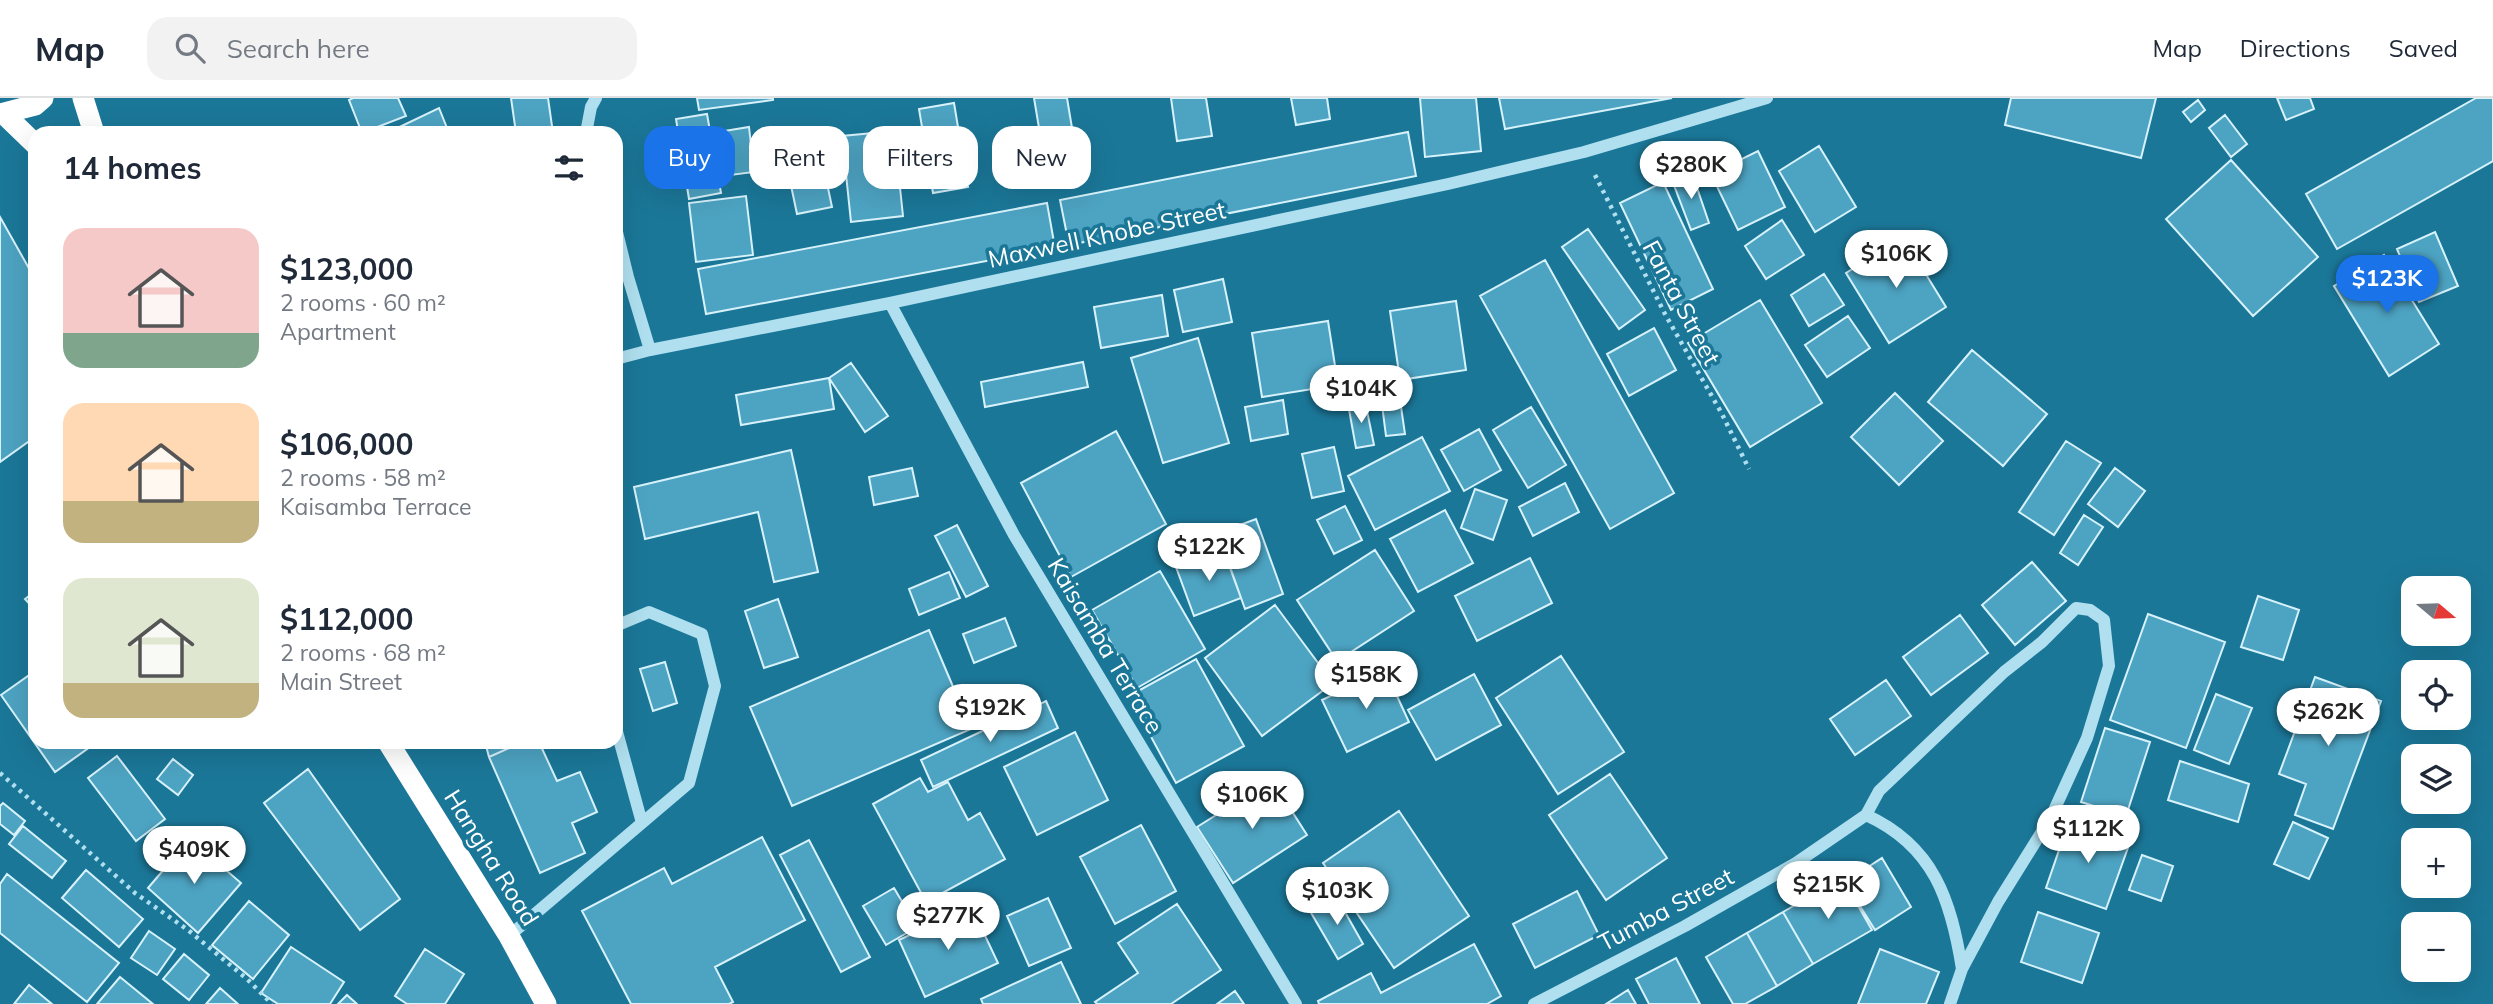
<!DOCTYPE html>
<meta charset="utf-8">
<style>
body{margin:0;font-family:Mulish,sans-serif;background:#f2f2f3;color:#1f2937;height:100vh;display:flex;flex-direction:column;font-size:26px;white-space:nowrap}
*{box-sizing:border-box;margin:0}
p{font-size:23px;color:#747a83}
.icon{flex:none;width:38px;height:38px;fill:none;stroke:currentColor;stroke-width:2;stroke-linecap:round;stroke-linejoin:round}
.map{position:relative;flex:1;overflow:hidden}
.side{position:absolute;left:28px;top:28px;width:595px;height:623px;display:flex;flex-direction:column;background:#fff;border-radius:21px;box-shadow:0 7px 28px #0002}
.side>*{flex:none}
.guide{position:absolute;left:644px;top:28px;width:665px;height:63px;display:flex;gap:14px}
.needle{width:46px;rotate:109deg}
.fabs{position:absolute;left:2401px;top:478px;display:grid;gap:14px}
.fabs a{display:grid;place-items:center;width:70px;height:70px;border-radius:14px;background:#fff;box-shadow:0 7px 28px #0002;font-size:35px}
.price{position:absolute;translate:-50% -60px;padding:0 16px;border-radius:24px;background:#fff;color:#222;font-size:23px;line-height:46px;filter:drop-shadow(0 2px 4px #0008)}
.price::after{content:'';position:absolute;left:50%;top:42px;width:21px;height:16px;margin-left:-10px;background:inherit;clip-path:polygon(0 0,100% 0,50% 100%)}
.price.active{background:#1a73e8;color:#fff}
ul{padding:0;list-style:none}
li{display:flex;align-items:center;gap:21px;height:175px;padding:0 35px}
li span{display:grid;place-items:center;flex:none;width:196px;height:140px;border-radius:21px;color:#555}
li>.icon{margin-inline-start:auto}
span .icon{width:84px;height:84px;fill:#fffc;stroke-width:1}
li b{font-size:30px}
h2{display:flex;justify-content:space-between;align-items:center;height:84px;padding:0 35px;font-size:30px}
.chip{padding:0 24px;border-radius:21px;background:#fff;box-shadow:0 7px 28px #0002;font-size:24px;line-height:63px}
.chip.active{background:#1a73e8;color:#fff}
header{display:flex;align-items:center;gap:42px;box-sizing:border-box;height:98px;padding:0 35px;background:#fff;border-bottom:2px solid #e0e1e3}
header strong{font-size:33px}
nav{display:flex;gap:38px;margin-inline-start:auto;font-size:24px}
.search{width:490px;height:63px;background:#f2f2f3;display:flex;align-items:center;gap:18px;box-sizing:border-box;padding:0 24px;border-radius:21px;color:#747a83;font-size:26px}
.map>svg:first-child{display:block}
</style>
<header>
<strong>Map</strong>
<div class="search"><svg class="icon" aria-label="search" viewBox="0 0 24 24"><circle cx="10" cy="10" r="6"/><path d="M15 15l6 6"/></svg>Search here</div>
<nav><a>Map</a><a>Directions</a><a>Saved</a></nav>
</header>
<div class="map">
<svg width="2493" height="906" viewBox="0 0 2493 906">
<rect width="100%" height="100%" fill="#1b7798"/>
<path fill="#4da3c2" stroke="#d7f2fb" stroke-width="2" d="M 353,0 L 398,0 L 406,18 L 362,35 L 349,2 Z
M 511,0 L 548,0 L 553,35 L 516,35 Z
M 697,0 L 773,0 L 773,2 L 699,12 Z
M 1034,0 L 1067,0 L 1078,66 L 1046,72 Z
M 1171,0 L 1206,0 L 1212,38 L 1177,43 Z
M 1291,0 L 1327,0 L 1330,21 L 1296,27 Z
M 1420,0 L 1476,0 L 1481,53 L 1425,59 Z
M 1499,0 L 1672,0 L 1505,31 Z
M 2011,0 L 2156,0 L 2141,60 L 2005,27 Z
M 2277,0 L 2310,0 L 2314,11 L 2286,22 Z
M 2476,0 L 2493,0 L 2493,63 L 2337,151 L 2306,96 Z
M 2198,2 L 2205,12 L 2191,24 L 2183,14 Z
M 954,5 L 968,89 L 933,95 L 919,11 Z
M 439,10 L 449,35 L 387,35 Z
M 707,16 L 721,95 L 689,101 L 676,21 Z
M 2225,17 L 2247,46 L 2231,59 L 2209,30 Z
M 749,29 L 754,74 L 723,78 L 718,34 Z
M 816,33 L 832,109 L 797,116 L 781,40 Z
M 894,33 L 903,118 L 851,124 L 842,38 Z
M 1408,34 L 1416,78 L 1069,147 L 1060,102 Z
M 1819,48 L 1856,109 L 1815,134 L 1779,73 Z
M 1758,53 L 1785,109 L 1738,132 L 1711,76 Z
M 2231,62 L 2318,159 L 2253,218 L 2166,121 Z
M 1692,75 L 1709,125 L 1691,132 L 1672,82 Z
M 1663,84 L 1713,191 L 1671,212 L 1620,105 Z
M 746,98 L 753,157 L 696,164 L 689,105 Z
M 1047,105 L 1055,150 L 706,216 L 698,171 Z
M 0,119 L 35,181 L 35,339 L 0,364 Z
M 1782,122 L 1804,157 L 1766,181 L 1745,148 Z
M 1588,131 L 1645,212 L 1619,231 L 1562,149 Z
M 2435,134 L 2458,188 L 2419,204 L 2397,151 Z
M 1903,139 L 1946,209 L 1889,245 L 1846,175 Z
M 2384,157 L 2439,246 L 2389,278 L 2334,188 Z
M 1545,162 L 1674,395 L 1610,431 L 1480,198 Z
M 1824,176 L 1844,207 L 1809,228 L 1791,197 Z
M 1223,181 L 1232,224 L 1183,234 L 1174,192 Z
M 1162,197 L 1168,238 L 1101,250 L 1094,209 Z
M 1760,202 L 1822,305 L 1750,349 L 1688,245 Z
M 1456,203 L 1466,272 L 1400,282 L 1390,213 Z
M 1848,218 L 1870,250 L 1827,279 L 1805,247 Z
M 1328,223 L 1338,287 L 1262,299 L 1252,235 Z
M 1654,230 L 1676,272 L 1629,298 L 1607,256 Z
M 1198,240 L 1229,345 L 1163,365 L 1131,260 Z
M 1972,252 L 2047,316 L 2003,368 L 1928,304 Z
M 1083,264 L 1088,289 L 985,309 L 981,284 Z
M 851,265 L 888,318 L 865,334 L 829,280 Z
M 829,280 L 834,311 L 741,327 L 736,297 Z
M 1399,295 L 1405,336 L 1386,338 L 1381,299 Z
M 1895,295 L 1943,343 L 1899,387 L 1851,339 Z
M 1283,302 L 1288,336 L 1251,343 L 1245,309 Z
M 1365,303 L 1374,347 L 1356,350 L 1348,306 Z
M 1531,309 L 1566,367 L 1528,390 L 1493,332 Z
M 1479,331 L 1501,372 L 1464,393 L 1441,352 Z
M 1116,333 L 1166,426 L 1071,479 L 1021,385 Z
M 1422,339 L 1450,393 L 1375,432 L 1348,378 Z
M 2066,343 L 2101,365 L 2054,437 L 2019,414 Z
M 1334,349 L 1344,393 L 1312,400 L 1302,356 Z
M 791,352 L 818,474 L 774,484 L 758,414 L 645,441 L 634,389 Z
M 912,370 L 918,398 L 874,407 L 869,379 Z
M 2115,370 L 2145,393 L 2118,429 L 2088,406 Z
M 1565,385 L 1579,414 L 1533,438 L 1519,409 Z
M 1475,391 L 1507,402 L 1493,442 L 1461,430 Z
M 1345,408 L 1362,442 L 1334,456 L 1317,422 Z
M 1445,412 L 1473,465 L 1418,494 L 1390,441 Z
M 2084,417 L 2103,429 L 2078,467 L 2060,455 Z
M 1256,421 L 1283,496 L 1245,511 L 1218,435 Z
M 957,427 L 988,488 L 966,499 L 935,438 Z
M 1223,451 L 1241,500 L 1194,518 L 1176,469 Z
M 1375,452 L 1414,513 L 1337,563 L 1297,502 Z
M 1530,460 L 1552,505 L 1477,543 L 1455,498 Z
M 2032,464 L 2066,503 L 2015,547 L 1982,507 Z
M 1160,473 L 1205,551 L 1137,590 L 1092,512 Z
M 949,474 L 960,500 L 919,517 L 909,491 Z
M 35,493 L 35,512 L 25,501 Z
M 2258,498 L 2299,512 L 2283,562 L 2241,549 Z
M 778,501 L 798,559 L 764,570 L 745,513 Z
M 1275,507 L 1333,585 L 1262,638 L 1205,560 Z
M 2148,516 L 2225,544 L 2186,650 L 2110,622 Z
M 1960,517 L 1988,555 L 1931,597 L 1903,559 Z
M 1005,520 L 1016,548 L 974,565 L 963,536 Z
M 929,532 L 971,631 L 792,708 L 750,609 Z
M 1561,558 L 1624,654 L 1558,696 L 1496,600 Z
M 1196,561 L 1244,648 L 1176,685 L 1129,598 Z
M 665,564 L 677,605 L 653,613 L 640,571 Z
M 1385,572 L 1409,624 L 1347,654 L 1322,602 Z
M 35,573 L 35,644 L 97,644 L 55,674 L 1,597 Z
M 1474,576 L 1501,627 L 1436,662 L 1408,612 Z
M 2315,579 L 2381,603 L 2333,731 L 2295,717 L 2306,686 L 2279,676 Z
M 1886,582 L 1911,618 L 1855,657 L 1830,621 Z
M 2216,596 L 2252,610 L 2229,666 L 2194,652 Z
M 1046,603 L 1058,630 L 933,689 L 921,662 Z
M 2105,630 L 2150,644 L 2126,718 L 2081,704 Z
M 1075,634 L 1108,702 L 1037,737 L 1004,669 Z
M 485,644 L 520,644 L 520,645 L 489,659 Z
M 523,644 L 539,644 L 557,683 L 580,674 L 597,714 L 572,725 L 585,755 L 540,775 L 489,659 Z
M 117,658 L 165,721 L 136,743 L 88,680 Z
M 173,661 L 193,677 L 178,697 L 157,681 Z
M 2180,663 L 2249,686 L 2238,724 L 2168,702 Z
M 308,671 L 400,801 L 360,832 L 264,705 Z
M 1610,676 L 1667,760 L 1606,802 L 1549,717 Z
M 920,680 L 928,694 L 948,684 L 968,722 L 980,715 L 1005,761 L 926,804 L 873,706 Z
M 1272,682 L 1307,737 L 1233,785 L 1197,729 Z
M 3,705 L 25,723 L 14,737 L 0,726 L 0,708 Z
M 1399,713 L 1469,818 L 1394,870 L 1323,765 Z
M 2069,723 L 2130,744 L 2106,811 L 2046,790 Z
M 2293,724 L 2328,740 L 2309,781 L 2274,766 Z
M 1141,727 L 1176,793 L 1115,826 L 1080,759 Z
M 23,728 L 66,763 L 52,780 L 9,746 Z
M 762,739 L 805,822 L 715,869 L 733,904 L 729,906 L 631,906 L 582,813 L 664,770 L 672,786 Z
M 190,741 L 241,785 L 198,835 L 148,790 Z
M 809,742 L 870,859 L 841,874 L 780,757 Z
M 2142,757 L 2173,768 L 2161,803 L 2129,792 Z
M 1882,760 L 1911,809 L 1875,832 L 1845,784 Z
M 86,772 L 143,821 L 119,849 L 62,800 Z
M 7,776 L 119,865 L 87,904 L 0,835 L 0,786 Z
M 1842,780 L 1872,832 L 1813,866 L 1783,814 Z
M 894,790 L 917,829 L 886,847 L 863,808 Z
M 1577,793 L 1599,837 L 1535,870 L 1513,826 Z
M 1336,798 L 1363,846 L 1338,861 L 1310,813 Z
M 1048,800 L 1071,850 L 1029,868 L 1007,818 Z
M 249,803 L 289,837 L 253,881 L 212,847 Z
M 1177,806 L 1221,872 L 1171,906 L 1097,906 L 1095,904 L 1138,875 L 1118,845 Z
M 971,808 L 998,865 L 925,899 L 899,842 Z
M 1783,814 L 1813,866 L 1777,888 L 1747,835 Z
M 2038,814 L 2099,835 L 2082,885 L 2021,864 Z
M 149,833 L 175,851 L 157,877 L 131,860 Z
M 1747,835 L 1777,888 L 1745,906 L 1733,906 L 1706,859 Z
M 1474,846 L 1501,898 L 1487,906 L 1319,906 L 1318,903 L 1371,875 L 1381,895 Z
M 291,849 L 344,884 L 330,906 L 278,906 L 261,895 Z
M 425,851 L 464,876 L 445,906 L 407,906 L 395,898 Z
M 1880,851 L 1939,874 L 1926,906 L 1858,906 Z
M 184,856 L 209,877 L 189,902 L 163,881 Z
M 1676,860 L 1700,906 L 1649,906 L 1636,881 Z
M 1061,864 L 1081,906 L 983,906 L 981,901 Z
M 120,879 L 153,906 L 97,906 Z
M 29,887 L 52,906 L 14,906 Z
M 220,890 L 238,906 L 206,906 Z
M 1628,892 L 1636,906 L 1606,906 Z
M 1235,893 L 1244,906 L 1217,906 Z
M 347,897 L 357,906 L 338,906 Z"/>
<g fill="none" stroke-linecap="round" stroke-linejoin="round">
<path stroke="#b0e0f0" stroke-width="4.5" stroke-dasharray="3.5 5" stroke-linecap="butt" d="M 1595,77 L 1665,216 L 1722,316 L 1749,371
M 0,675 L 135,795 L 188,832 L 247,881 L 272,906"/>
<path stroke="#b0e0f0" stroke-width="12" d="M 586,35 L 591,9 L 596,0
M 616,130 L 628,179 L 650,252
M 890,205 L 1014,437 L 1296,906
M 616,261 L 650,252 L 890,205 L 1448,86 L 1584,54 L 1767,0
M 616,630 L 642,725
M 1866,717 L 1879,693 L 2004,574 L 2042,544 L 2076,510 L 2090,512 L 2104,522 L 2109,568 L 2087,640 L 2051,719 L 1998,804 L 1962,871 L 1950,906
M 509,838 L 689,685 L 715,588 L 702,536 L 649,514 L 618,527 L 616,533
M 1534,906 L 1685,828 L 1796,765 L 1866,717 C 1934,748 1951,802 1962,871"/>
<path stroke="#fff" stroke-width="21" d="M 83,0 L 94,35
M 0,16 L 35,7 L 43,0
M 4,16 L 35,46
M 388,644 L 509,838 L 546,906"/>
</g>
<g text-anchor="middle" stroke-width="7" stroke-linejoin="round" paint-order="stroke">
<g font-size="24" fill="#fff" stroke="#1b7798">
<text transform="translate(1107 137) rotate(-12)" y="8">Maxwell Khobe Street</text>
<text transform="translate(1681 205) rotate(62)" y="8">Fanta Street</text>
<text transform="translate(1105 548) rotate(59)" y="8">Kaisamba Terrace</text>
<text transform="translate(491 760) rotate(58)" y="8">Hangha Road</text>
<text transform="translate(1666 812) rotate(-28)" y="8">Tumba Street</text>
</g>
</g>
</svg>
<div class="fabs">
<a><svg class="needle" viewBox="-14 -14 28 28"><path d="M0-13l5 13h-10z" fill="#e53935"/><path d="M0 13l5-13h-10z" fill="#747a83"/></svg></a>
<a><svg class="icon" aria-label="locate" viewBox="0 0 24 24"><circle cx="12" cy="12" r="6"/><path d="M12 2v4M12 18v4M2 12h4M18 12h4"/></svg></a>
<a><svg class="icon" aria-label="layers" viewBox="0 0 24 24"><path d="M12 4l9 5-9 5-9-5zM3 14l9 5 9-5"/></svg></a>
<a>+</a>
<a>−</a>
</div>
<b class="price" style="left:1691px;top:103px">$280K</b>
<b class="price" style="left:1896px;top:192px">$106K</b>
<b class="price active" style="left:2387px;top:217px">$123K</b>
<b class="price" style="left:1361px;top:327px">$104K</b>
<b class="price" style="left:1209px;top:485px">$122K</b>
<b class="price" style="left:1366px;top:613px">$158K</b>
<b class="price" style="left:990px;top:646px">$192K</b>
<b class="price" style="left:2328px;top:650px">$262K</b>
<b class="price" style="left:1252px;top:733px">$106K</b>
<b class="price" style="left:2088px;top:767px">$112K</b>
<b class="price" style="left:194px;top:788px">$409K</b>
<b class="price" style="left:1828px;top:823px">$215K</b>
<b class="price" style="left:1337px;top:829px">$103K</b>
<b class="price" style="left:948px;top:854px">$277K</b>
<div class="guide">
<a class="chip active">Buy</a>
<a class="chip">Rent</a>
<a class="chip">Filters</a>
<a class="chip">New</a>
</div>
<section class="side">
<h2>14 homes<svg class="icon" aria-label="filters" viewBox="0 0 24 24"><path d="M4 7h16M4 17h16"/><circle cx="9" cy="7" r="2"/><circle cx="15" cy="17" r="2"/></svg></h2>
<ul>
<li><span style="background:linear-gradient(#f6c9c9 75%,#7fa58c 0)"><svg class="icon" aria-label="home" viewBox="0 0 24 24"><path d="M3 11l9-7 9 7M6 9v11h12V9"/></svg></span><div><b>$123,000</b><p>2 rooms · 60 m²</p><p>Apartment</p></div></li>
<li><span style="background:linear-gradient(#ffd9b3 70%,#c2b280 0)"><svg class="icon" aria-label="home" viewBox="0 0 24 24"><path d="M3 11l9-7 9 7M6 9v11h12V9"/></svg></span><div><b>$106,000</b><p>2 rooms · 58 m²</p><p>Kaisamba Terrace</p></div></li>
<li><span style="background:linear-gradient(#dfe7d0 75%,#c2b280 0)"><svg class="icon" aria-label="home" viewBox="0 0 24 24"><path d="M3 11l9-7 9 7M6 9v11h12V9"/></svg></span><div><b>$112,000</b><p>2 rooms · 68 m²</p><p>Main Street</p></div></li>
</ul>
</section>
</div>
